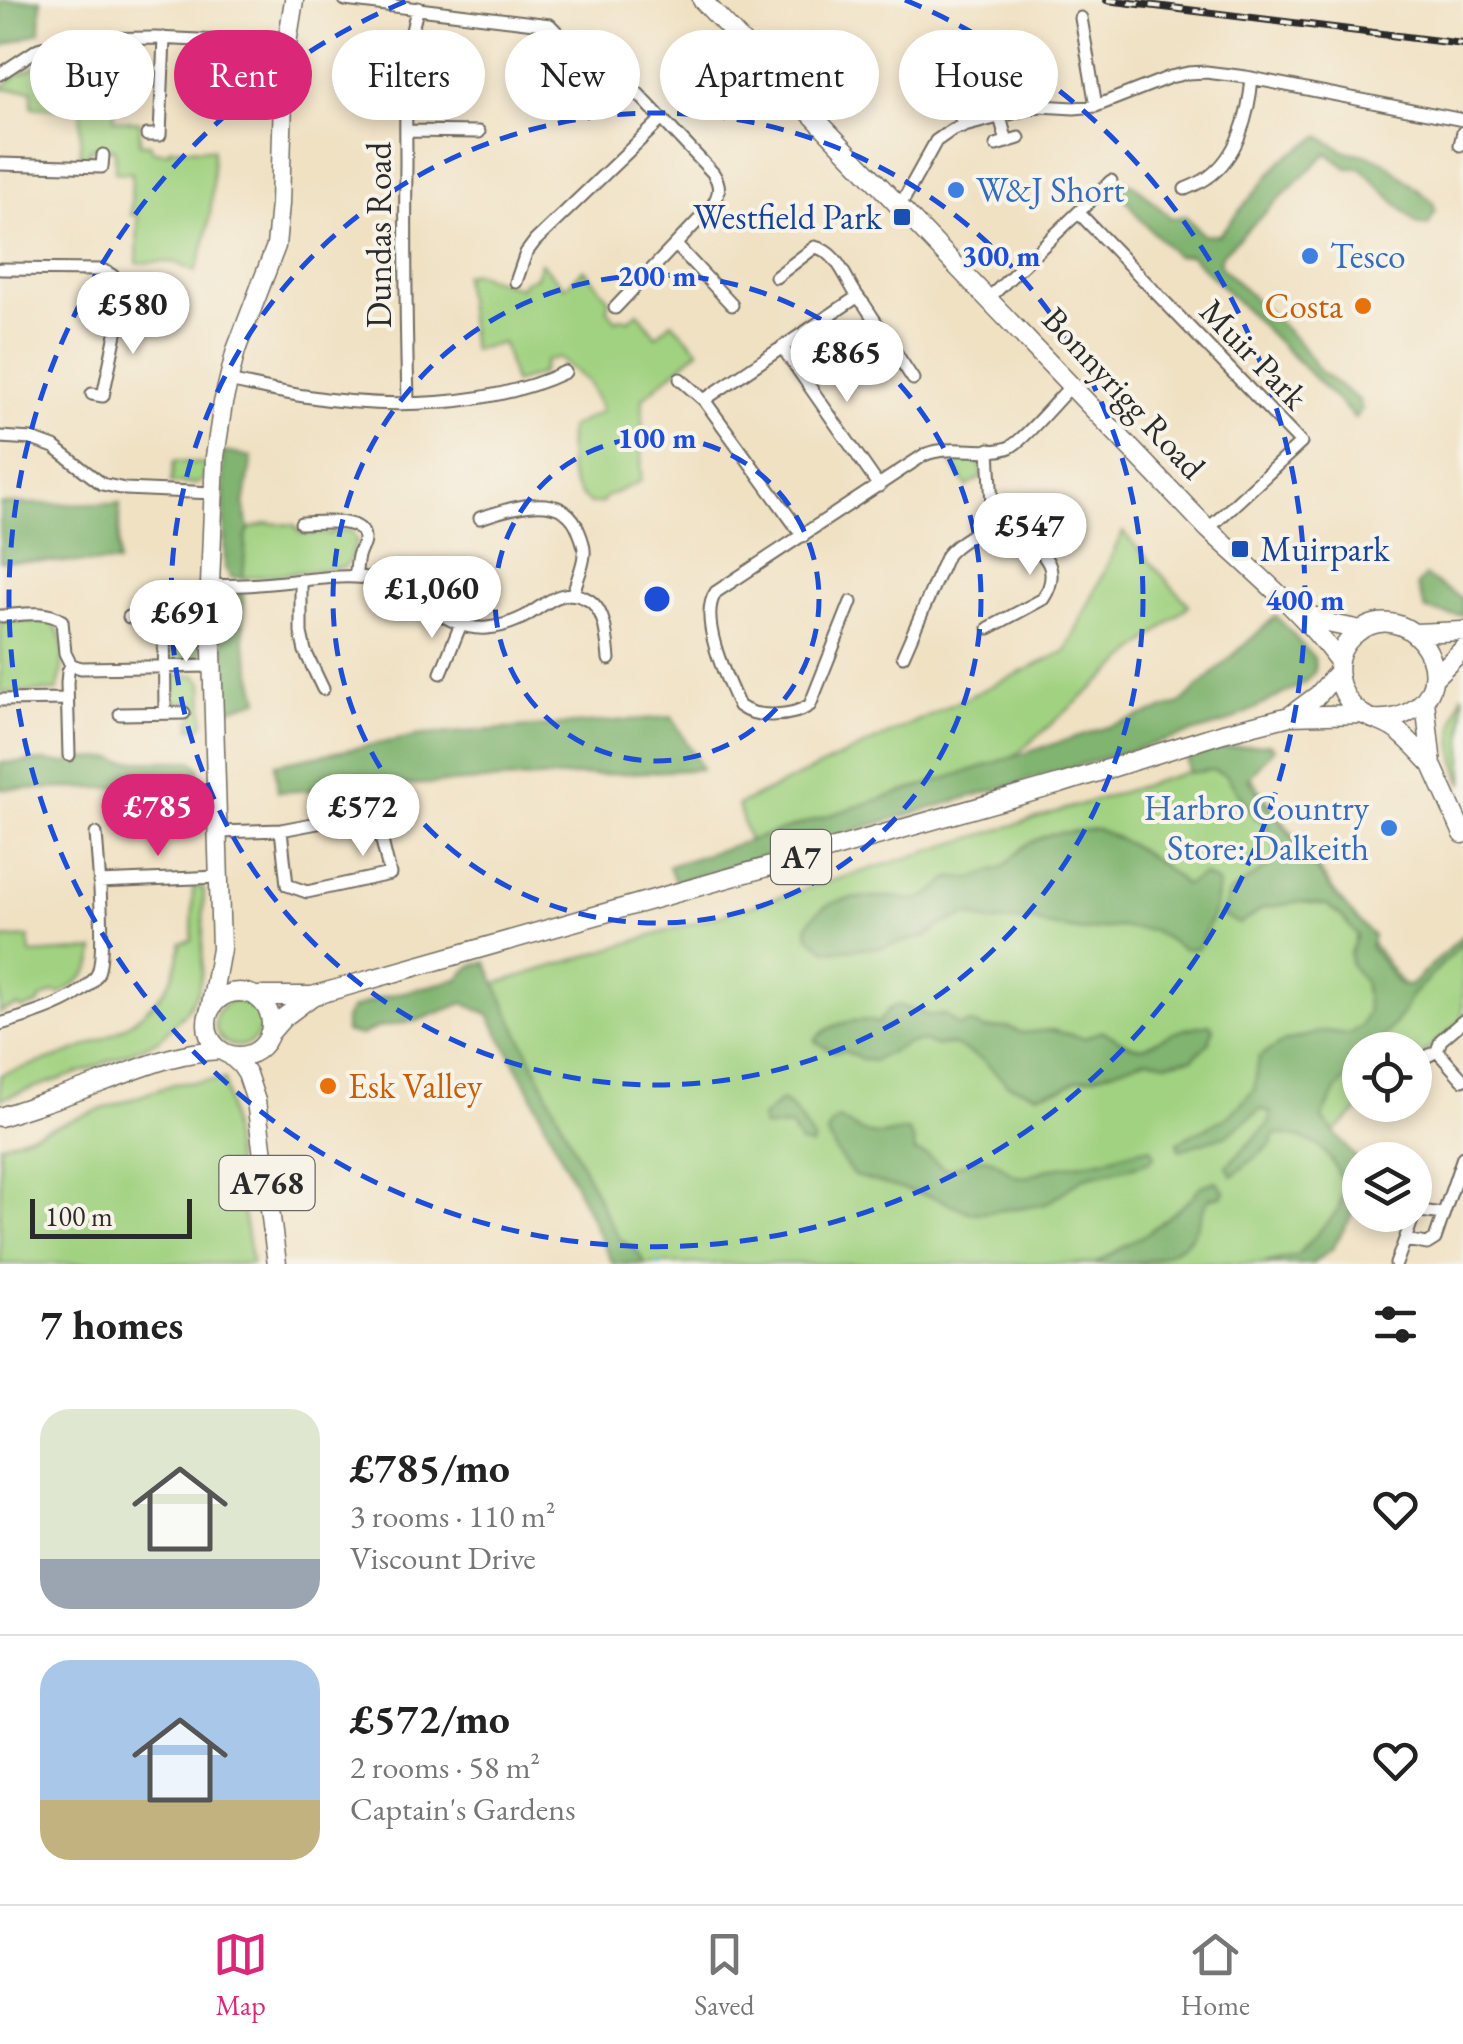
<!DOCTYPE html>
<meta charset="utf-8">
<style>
body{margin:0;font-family:"EB Garamond",serif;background:#f6f6f6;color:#222;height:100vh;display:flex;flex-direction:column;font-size:38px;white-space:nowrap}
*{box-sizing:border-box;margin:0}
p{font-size:32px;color:#767676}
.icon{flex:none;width:55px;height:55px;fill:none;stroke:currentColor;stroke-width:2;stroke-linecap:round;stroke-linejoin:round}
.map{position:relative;height:1264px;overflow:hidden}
.drawer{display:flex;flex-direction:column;background:#fff;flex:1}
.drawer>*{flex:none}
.banner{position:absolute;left:30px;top:30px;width:1405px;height:90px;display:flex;gap:20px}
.buttons{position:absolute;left:1342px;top:1032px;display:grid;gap:20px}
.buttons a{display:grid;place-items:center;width:90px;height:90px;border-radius:50%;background:#fff;box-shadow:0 5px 15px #0003;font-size:50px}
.scale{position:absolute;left:30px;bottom:25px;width:162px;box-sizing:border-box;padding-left:10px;border:5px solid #2b2b2b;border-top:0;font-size:28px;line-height:35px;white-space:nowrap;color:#2b2b2b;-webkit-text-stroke:8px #f7f3e8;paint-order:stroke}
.price{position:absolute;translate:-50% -85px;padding:0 22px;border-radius:35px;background:#fff;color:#222;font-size:32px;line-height:65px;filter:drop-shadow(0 2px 5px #0008)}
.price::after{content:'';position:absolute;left:50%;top:60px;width:30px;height:22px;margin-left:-15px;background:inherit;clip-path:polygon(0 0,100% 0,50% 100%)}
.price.active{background:#db2777;color:#fff}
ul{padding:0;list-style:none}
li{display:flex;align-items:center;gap:30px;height:250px;padding:0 40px}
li+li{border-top:2px solid #e0e0e0}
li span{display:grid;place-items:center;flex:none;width:280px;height:200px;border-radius:30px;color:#555}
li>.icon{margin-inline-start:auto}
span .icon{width:120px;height:120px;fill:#fffc;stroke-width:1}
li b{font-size:42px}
h2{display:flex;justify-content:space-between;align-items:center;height:120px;padding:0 40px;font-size:42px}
.chip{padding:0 35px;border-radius:45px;background:#fff;box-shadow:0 5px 15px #0003;font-size:35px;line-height:90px}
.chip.active{background:#db2777;color:#fff}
.tabs{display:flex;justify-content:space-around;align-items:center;height:140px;border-top:2px solid #e0e0e0;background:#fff;font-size:28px;color:#767676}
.tabs a{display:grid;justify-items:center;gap:5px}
.tabs .active{color:#db2777}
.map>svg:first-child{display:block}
</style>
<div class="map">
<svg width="1463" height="1264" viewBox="0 0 1463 1264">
<rect width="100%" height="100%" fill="#f7f3e8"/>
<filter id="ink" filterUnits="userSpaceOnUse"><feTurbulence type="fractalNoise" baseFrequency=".01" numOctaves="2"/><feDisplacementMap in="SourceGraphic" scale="20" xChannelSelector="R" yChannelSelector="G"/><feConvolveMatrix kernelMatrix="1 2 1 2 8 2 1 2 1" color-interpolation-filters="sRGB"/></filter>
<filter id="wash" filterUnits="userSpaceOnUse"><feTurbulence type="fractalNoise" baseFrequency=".0048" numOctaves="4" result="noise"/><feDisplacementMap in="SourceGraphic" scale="40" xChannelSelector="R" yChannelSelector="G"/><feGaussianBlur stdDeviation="2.25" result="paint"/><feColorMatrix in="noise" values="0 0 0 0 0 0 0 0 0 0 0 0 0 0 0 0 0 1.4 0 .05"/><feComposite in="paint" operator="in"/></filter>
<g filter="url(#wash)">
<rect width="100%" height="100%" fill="#f0e1c3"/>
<path fill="#a1d281" stroke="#667e56" stroke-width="2.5" d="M 70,50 L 69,87 L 115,88 L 114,120 L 140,122 L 140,144 L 150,144 L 153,151 L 169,152 L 170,148 L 213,149 C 213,192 212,232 195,272 L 174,262 L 137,263 L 138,216 L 131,215 L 132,173 L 115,172 L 115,149 L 91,148 L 87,156 L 80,158 L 81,110 L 32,107 L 32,90 L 0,89 L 17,75 Z
M 541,263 L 565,287 L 584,269 L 609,299 L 607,309 L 616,320 L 622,318 L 629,320 L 638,312 L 656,336 L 672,322 L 699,350 L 643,398 L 641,481 L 606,497 L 602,503 L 590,504 C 562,480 569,462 569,428 L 602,411 L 588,382 L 559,358 L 546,360 L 541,374 L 514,383 L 503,343 L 472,350 L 463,275 L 474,273 L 520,288 L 523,282 L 536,277 Z
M 947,456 L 977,458 L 980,463 L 982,477 L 967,487 Z
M 174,461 L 206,464 L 204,480 L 196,484 L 171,483 Z
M 268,523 L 294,525 L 300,533 L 330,534 L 337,529 L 351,531 L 357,542 C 351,550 352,561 344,567 L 243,578 L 246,537 L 249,529 Z
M 1123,532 L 1189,605 L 1010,760 L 749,842 L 738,805 L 1066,651 Z
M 193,611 L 200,611 L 201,660 L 172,662 L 170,660 L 170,631 L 174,624 L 192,624 Z
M 51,621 C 69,637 63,671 57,691 L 0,693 L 0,622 Z
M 196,675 L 203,683 L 204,722 L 200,727 L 191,728 L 191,719 L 195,718 L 194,702 L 176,702 L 175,710 L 172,708 L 170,680 L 173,679 L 173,676 Z
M 1463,693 L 1463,785 C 1451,752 1449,726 1463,693 Z
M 1236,757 L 1410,995 L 1463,943 L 1463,1019 L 1415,1061 L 1415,1050 L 1360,1050 L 1360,1105 L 1364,1105 L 1333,1133 L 1360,1162 L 1360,1205 L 1301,1264 L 622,1264 L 485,987 Z
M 198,886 L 204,890 L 202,971 L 198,991 L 186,1011 L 159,1040 L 90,1069 L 0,1099 L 0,1075 C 61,1055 135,1040 170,981 C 177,970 179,955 181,943 L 192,940 L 193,888 Z
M 29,937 L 30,954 L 95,950 C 93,975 79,981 60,994 L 55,992 L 40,999 L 39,1004 L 22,1009 L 18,1006 L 2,1011 L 0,1015 L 0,939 Z
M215 1023a23 23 0 1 1 46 0a23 23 0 1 1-46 0Z
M 225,1079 L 236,1172 L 252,1264 L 0,1264 L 0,1145 L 174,1084 Z"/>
<path fill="#80b46f" stroke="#56704d" stroke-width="2.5" d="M 0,0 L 41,0 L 40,32 L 0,47 Z
M 1320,136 L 1344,151 L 1367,155 L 1383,161 L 1433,202 L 1435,211 L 1428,226 L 1416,223 L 1361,168 L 1347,168 L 1327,153 L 1220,256 L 1220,266 L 1298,341 L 1320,371 L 1359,400 L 1362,409 L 1355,418 L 1190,255 L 1176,256 L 1140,219 L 1116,186 L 1120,179 L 1137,187 L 1171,218 L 1186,216 L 1203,235 L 1219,235 L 1282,160 Z
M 223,452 L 252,457 L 244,506 L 249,529 L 246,537 L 243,578 L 231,577 L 225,568 Z
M 0,504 L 120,504 L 118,563 L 0,561 Z
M 1425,576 L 1463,599 L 1463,615 L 1450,615 L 1426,610 L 1417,585 Z
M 238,593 L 243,593 L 244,640 L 259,700 L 222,711 L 223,613 Z
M 1276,616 L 1314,658 L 1315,671 L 1305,683 L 1226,723 L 675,882 L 669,866 L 1180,704 Z
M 672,717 L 702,769 L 278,792 L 275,764 L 422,735 Z
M 1269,744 L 1274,748 L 1248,779 L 1335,895 L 1373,936 L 1370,946 L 1399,985 L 1410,986 L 1463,935 L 1463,943 L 1411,996 L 1402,1015 L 1372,1050 L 1360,1050 L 1360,1063 L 1337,1089 L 1322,1118 L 1360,1163 L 1360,1202 L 1332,1249 L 1312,1264 L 1262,1264 L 1298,1255 L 1338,1210 L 1345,1187 C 1326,1148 1320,1138 1275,1134 L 1272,1144 L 1232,1176 L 1227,1165 L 1269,1124 L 1271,1113 L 1261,1109 L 1227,1135 L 1180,1150 L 1178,1142 L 1229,1116 L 1254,1090 L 1259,1057 L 1283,1042 L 1324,1031 L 1349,1034 L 1361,1026 L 1368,1011 L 1364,981 L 1351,965 L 1350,953 L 1357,935 L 1342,917 L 1327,905 L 1301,902 L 1263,908 L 1240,924 L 1222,916 L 1228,894 L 1272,864 L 1277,846 L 1268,833 L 1267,822 L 1255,818 L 1226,775 L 1212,770 L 1189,773 L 1187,759 L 1215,749 Z
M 114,758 L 120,761 L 192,761 L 199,767 L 199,830 L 191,833 L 189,787 L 0,789 L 0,763 L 46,761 L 66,764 L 75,759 Z
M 1097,829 C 1130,843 1160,860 1185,885 L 1203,875 L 1218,883 L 1215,909 L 1198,948 L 1184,949 L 1151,930 L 1118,927 L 1084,931 L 1045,925 L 1033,920 L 993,922 L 967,915 L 943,924 L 927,936 L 884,947 L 828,951 L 810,938 L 807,927 C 821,895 862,897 892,897 C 903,898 914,902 924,897 C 933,894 942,884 950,878 L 972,878 L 1003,867 L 1027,844 L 1050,834 Z
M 486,962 L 505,1004 L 605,1213 L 620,1239 L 637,1251 L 645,1264 L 613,1264 L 527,1085 L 489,1015 L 464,1003 L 416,1021 L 379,1027 L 360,1036 L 345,1032 L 345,1019 L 350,1010 L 379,998 L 458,979 L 471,966 Z
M 898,1005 L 927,1015 L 946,1015 L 958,1026 L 970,1023 L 985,1029 L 1008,1027 L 1022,1033 L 1051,1030 L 1084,1038 L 1101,1031 C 1114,1035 1125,1046 1139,1047 C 1148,1048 1154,1041 1162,1038 C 1177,1031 1194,1026 1210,1024 L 1213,1029 L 1209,1043 L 1193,1058 L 1167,1063 L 1147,1059 L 1096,1076 L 1077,1080 L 1061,1089 L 1036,1094 L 1007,1084 L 984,1061 L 954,1045 L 945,1044 L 934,1046 L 924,1041 L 908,1043 L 873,1061 L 861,1059 L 844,1051 L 832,1051 L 815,1041 C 827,1023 859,1017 878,1023 L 889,1009 Z
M 780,1101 C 796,1105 804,1128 814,1141 L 811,1146 L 800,1143 L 790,1126 C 780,1126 773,1128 764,1127 L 761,1119 Z
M 839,1119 C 851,1126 866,1136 881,1135 C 891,1134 897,1130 908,1131 L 913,1140 L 915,1152 L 928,1156 L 945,1169 C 961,1168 973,1155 989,1159 C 1006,1163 1008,1181 1030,1176 C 1035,1175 1040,1171 1045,1170 C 1065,1165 1086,1163 1106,1159 C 1122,1155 1134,1148 1151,1148 L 1155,1155 L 1150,1161 L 1139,1165 L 1085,1177 L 1046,1204 L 982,1213 L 969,1212 L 939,1199 L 854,1176 L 836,1152 L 827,1133 L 833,1122 Z
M 1216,1181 L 1224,1191 L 1222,1196 L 1210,1198 C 1200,1210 1199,1227 1189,1239 C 1164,1264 1128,1264 1094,1264 L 1147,1233 L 1187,1202 L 1201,1186 Z"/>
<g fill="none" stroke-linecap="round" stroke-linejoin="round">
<path stroke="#45b4c0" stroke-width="4" d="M 658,1264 L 659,1264"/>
</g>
</g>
<g filter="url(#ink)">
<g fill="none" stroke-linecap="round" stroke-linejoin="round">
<defs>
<path id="minor" d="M 345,0 L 550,25 L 580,56 L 627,82 L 713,173 C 721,185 720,194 712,206 L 615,308
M 1081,18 L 1096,106
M 933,39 L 943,47 L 963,127
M 949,71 L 961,66 L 969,55
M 0,74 L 38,49 L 73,39 L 155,38 L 286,44
M 1000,117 L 1007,142
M 406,131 L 479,132
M 147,135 L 160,135 L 164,38
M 996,145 L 1019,138
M 1460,145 L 1463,132
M 0,164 L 102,167 L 103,155
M 1185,189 C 1192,186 1200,183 1207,178 C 1238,157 1249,114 1252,78
M 897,205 L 905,197 L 936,141 L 953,129 L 1040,106 L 1074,108 L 1096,106 L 1170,77 L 1188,73 L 1206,72 L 1246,77 L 1463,120
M 1079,213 L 1301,443 L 1208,529
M 676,245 L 732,305
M 0,269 L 102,270 C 117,276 123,284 123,300 L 103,396 L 92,394
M 776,277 L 815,247 C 842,253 847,288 864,304 L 913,379
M 516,282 L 526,253 L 535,241 L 662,119
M 989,298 L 1111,181
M 782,347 L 879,486
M 680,379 L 704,400 L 803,536
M 228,381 C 253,386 279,392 304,396 C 386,409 490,408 565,372
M 704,400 L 857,297
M 408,403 C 406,323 405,243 406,163 C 406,116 403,52 418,8
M 0,437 L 32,439 L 54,447 L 102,484 L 125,489 L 213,493
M 480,518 C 511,508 565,488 579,532 C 582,539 585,547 584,555 C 583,568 576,581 573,594
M 301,523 C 317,523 363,516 364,538 C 364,548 362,544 359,553 C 356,560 357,569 355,577
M 301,580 L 301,633 L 305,651 L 323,689
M 210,585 C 240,587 272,583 302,580 C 327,578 352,574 377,580 C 415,590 449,632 487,628 C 500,627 512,623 524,617 C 544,606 561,586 585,598 C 606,607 607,639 609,659
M 851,602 L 810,705 C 793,717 756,719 739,706 C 727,680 697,618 716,592 L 924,455 C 952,443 986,457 1010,447 C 1023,441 1059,398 1071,386
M 0,616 C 20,615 45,609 62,621 L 65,653 L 71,665 L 81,668 L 212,666
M 164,616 L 165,713
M 129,617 L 176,616
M 989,628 L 1043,599 C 1049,590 1053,578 1050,567 C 1045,551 1011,522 996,515
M 903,656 L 947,555 C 960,538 983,533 996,515 L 992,506 L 989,449
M 441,673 L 461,624
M 0,700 L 67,699
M 120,714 L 184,713
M 69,755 L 67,683 L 68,672 L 71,665
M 219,832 L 281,830 L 375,812 L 390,874 L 307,892 L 287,885 L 281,830
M 99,882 L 219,877
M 1463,1021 L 1441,1040 L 1437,1051 L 1463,1080
M 0,1024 C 28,1016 81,1001 97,975 C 107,957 98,860 96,834
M 1415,1063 L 1437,1051
M 1415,1214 L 1421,1211 L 1442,1214
M 1406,1240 L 1427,1244 L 1435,1239 L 1463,1157
M 1396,1264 L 1414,1215"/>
<path id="primary" d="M 702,0 L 1208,529 C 1253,571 1302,611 1338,660
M 1300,611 L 1332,624 L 1361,630
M 1415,633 L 1463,631
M 1435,677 L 1463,649
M 1425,701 L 1432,765 L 1463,834
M 1291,715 L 1318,695 L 1338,672
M 1374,719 C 1391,720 1403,717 1417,707 C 1463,671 1404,591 1353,636 C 1328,658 1337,699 1364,715 C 1373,720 1384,722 1393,728 C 1408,737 1419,752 1432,765
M207 1024a32 32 0 1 1 64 0a32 32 0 1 1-64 0Z
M 254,996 L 312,996 L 1060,784 L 1223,733 L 1290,716 L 1362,714
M 210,1010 L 221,949 L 210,585 L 215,457 L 223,403 L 236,350 L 276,246 L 280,204 L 284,62 L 294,0
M 269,1034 L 283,1018 L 311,997
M 230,1055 L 241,1065 L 247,1074 L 256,1101 L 277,1264
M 0,1117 C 35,1105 71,1094 105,1081 C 149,1065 173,1053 220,1050"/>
</defs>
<use href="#minor" stroke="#706b60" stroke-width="15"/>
<use href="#primary" stroke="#706b60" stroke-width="21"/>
<use href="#minor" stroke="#fff" stroke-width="11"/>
<use href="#primary" stroke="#fff" stroke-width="18"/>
<defs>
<path id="rail" d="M 1107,0 L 1463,44"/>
</defs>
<use href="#rail" stroke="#2b2b2b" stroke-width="8"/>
<use href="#rail" stroke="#f7f3e8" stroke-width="4" stroke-dasharray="11" stroke-linecap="butt"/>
</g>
</g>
<g fill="none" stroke="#1d4ed8" stroke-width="5" stroke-dasharray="18 12">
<circle cx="657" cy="599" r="162"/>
<circle cx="657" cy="599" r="324"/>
<circle cx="657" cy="599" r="486"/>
<path d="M905 0A648 648 0 1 1 409 0"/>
</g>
<g fill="#3f7fe0" stroke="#f7f3e8" stroke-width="4">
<circle cx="956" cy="190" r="10"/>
<circle cx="1310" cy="256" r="10"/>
<circle cx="1389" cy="828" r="10"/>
</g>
<g fill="#1a4fb4" stroke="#f7f3e8" stroke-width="4">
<rect x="892" y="207" width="20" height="20" rx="5"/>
<rect x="1230" y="539" width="20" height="20" rx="5"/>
</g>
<g fill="#e8710a" stroke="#f7f3e8" stroke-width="4">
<circle cx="1363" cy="306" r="10"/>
<circle cx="328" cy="1086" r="10"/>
</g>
<g text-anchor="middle" stroke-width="8" stroke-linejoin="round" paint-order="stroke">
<g fill="#f7f3e8" stroke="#686764" stroke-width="2.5">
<rect x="771" y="830" width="60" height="54" rx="8"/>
<rect x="219.5" y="1156" width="95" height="54" rx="8"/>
</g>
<g font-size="32" font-weight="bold" fill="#2b2b2b">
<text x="801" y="868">A7</text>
<text x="267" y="1194">A768</text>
</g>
<g font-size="35" fill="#366cbe" stroke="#f7f3e8" text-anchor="start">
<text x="976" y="202">W&amp;J Short</text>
<text x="1330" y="268">Tesco</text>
<text x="1369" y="820" text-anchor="end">Harbro Country<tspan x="1369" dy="40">Store: Dalkeith</tspan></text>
</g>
<g font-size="35" fill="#164399" stroke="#f7f3e8" text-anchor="end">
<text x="882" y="229">Westfield Park</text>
<text x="1260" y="561" text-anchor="start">Muirpark</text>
</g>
<g font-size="35" fill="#2b2b2b" stroke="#f7f3e8">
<text transform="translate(379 235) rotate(-90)" y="12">Dundas Road</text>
<text transform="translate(1254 354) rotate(46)" y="12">Muir Park</text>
<text transform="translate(1124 393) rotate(47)" y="12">Bonnyrigg Road</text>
</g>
<g font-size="35" fill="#c56008" stroke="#f7f3e8" text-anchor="end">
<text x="1343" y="318">Costa</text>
<text x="348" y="1098" text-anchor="start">Esk Valley</text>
</g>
</g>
<circle cx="657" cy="599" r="15" fill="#1d4ed8" stroke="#f7f3e8" stroke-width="5"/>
<g font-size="30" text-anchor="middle" font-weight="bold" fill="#1d4ed8" stroke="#f7f3e8" stroke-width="8" stroke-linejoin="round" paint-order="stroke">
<text x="1001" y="266">300 m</text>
<text x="657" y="286">200 m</text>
<text x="657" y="448">100 m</text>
<text x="1305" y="610">400 m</text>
</g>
</svg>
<div class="buttons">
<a><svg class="icon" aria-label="locate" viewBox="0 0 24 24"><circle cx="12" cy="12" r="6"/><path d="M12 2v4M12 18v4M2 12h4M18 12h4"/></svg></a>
<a><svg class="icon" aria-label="layers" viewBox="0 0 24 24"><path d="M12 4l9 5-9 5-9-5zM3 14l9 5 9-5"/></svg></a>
</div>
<div class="scale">100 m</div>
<b class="price" style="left:133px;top:357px">£580</b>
<b class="price" style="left:847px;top:405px">£865</b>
<b class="price" style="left:1030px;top:578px">£547</b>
<b class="price" style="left:432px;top:641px">£1,060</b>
<b class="price" style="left:186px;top:665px">£691</b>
<b class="price active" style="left:158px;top:859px">£785</b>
<b class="price" style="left:363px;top:859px">£572</b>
<div class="banner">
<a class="chip">Buy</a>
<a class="chip active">Rent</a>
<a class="chip">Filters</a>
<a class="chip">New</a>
<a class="chip">Apartment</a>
<a class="chip">House</a>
</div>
</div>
<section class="drawer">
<h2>7 homes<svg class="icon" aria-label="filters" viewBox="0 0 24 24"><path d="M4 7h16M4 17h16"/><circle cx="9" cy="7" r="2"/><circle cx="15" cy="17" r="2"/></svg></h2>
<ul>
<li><span style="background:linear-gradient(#dfe7d0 75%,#9aa5b1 0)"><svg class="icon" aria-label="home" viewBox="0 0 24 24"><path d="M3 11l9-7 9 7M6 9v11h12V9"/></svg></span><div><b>£785/mo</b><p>3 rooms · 110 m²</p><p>Viscount Drive</p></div><svg class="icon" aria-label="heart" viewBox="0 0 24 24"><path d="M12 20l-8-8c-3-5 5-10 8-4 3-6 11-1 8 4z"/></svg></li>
<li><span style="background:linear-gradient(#a9c7e8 70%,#c2b280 0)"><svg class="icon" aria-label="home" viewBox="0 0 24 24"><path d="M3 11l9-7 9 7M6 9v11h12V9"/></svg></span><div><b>£572/mo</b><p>2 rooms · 58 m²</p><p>Captain's Gardens</p></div><svg class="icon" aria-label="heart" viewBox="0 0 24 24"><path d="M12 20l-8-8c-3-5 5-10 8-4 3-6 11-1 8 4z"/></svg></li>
</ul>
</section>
<nav class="tabs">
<a class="active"><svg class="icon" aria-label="map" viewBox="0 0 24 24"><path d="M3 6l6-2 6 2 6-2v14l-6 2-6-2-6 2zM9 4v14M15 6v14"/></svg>Map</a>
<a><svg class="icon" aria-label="saved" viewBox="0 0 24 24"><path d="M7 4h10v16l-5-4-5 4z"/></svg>Saved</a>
<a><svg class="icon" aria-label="home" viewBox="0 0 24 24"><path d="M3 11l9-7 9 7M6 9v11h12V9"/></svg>Home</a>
</nav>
